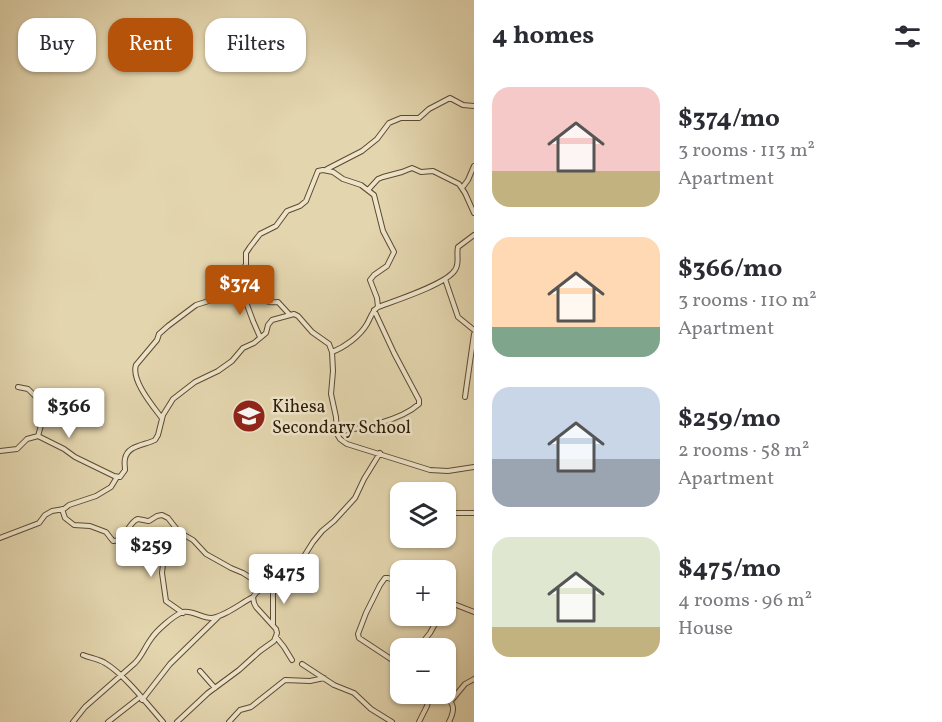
<!DOCTYPE html>
<meta charset="utf-8">
<style>
body{margin:0;font-family:Vollkorn,serif;background:#f7f7f7;color:#2b2b33;height:100vh;display:flex;flex-direction:column;font-size:22px;white-space:nowrap}
*{box-sizing:border-box;margin:0}
p{font-size:20px;color:#7c7c81}
.icon{flex:none;width:33px;height:33px;fill:none;stroke:currentColor;stroke-width:2;stroke-linecap:round;stroke-linejoin:round}
.map{position:relative;flex:1;overflow:hidden}
.drawer{display:flex;flex-direction:column;background:#fff;width:468px}
.drawer>*{flex:none}
.top-card{position:absolute;left:18px;top:18px;width:366px;height:54px;display:flex;gap:12px}
.buttons{position:absolute;left:390px;top:482px;display:grid;gap:12px}
.buttons a{display:grid;place-items:center;width:66px;height:66px;border-radius:12px;background:#fff;box-shadow:0 2px 4px #0004;font-size:30px}
.price{position:absolute;translate:-50% -51px;padding:0 14px;border-radius:6px;background:#fff;color:#222;font-size:20px;line-height:39px;filter:drop-shadow(0 2px 3px #0008)}
.price::after{content:'';position:absolute;left:50%;top:36px;width:18px;height:14px;margin-left:-9px;background:inherit;clip-path:polygon(0 0,100% 0,50% 100%)}
.price.current{background:#b45309;color:#fff}
ul{padding:0;list-style:none}
li{display:flex;align-items:center;gap:18px;height:150px;padding:0 18px}
li span{display:grid;place-items:center;flex:none;width:168px;height:120px;border-radius:18px;color:#555}
li>.icon{margin-inline-start:auto}
span .icon{width:72px;height:72px;fill:#fffc;stroke-width:1}
li b{font-size:26px}
h2{display:flex;justify-content:space-between;align-items:center;height:72px;padding:0 18px;font-size:26px}
.tag{padding:0 21px;border-radius:18px;background:#fff;box-shadow:0 2px 4px #0004;font-size:21px;line-height:54px}
.tag.current{background:#b45309;color:#fff}
main{display:flex;flex:1;min-height:0}
.map>svg:first-child{display:block}
</style>
<main>
<div class="map">
<svg width="474" height="722" viewBox="0 0 474 722">
<rect width="100%" height="100%" fill="#e3d5ae"/>
<filter id="stains"><feTurbulence type="fractalNoise" baseFrequency=".00333" numOctaves="4"/><feColorMatrix values="0 0 0 0 .2 0 0 0 0 .09 0 0 0 0 .02 0 0 0 .5 -.17"/></filter>
<radialGradient id="worn" r=".72"><stop offset=".6" stop-color="#630" stop-opacity="0"/><stop offset="1" stop-color="#630" stop-opacity=".3"/></radialGradient>
<g fill="none" stroke-linecap="round" stroke-linejoin="round">
<defs>
<path id="minor" d="M 327,169 L 362,151 L 377,139 L 389,123 L 401,118 L 419,118 L 429,109 L 450,98 L 463,105 L 474,106
M 462,188 L 468,180 L 474,166
M 368,190 L 378,179 L 383,177 L 402,172 L 412,168 L 421,172 L 433,171 L 459,184 L 465,193 L 474,213
M 445,279 L 458,317 L 474,330
M 240,286 L 253,321 L 260,337
M 241,287 C 246,288 251,289 256,292 C 266,297 262,304 278,302 L 290,315
M 332,352 C 345,347 360,336 367,324 C 371,317 372,311 378,307 C 394,301 447,284 455,270 C 460,263 456,255 458,247 L 474,235
M 18,387 L 28,389 L 39,400 L 43,407 L 44,415 L 38,436
M 465,397 L 474,334
M 161,417 C 152,405 131,380 136,365 L 157,340 L 159,334 L 168,326 L 196,305 L 215,299 L 236,286 L 246,264 L 246,253 L 250,247 L 260,234 L 276,226 L 287,211 L 300,206 L 306,201 L 318,171 L 323,170 L 333,172 L 343,179 L 361,185 L 374,195 L 383,231 L 394,252 L 387,266 L 374,275 L 370,280 L 377,298 L 378,307
M 337,432 C 362,428 400,421 419,404 L 419,400 L 394,353 L 374,310
M 0,451 L 17,449 L 27,439 L 38,436 L 64,449 L 75,457 L 114,476 L 120,477 L 125,470 C 125,466 124,462 125,459 C 127,445 146,445 155,440 L 158,435 L 163,415 L 173,399 L 195,382 L 218,371 L 232,361 L 243,348 L 254,343 L 266,333 L 268,325 L 272,320 L 294,314 L 298,316 L 312,332 L 329,344 L 332,352 L 333,371 L 331,394 L 336,417 L 337,434 L 340,439 L 347,444 L 430,470 L 448,471 L 474,467
M 62,509 L 65,518 L 74,525 L 90,526 L 106,532 L 113,541 L 122,540 C 125,534 131,521 138,519 C 139,519 147,521 149,521 L 157,516 L 162,515 L 168,518 L 179,532 L 193,540 L 206,554 L 231,568 L 243,573 L 254,580 L 263,587
M 456,513 L 474,513
M 180,533 L 170,550 L 164,556 L 162,573 L 166,601 L 183,613
M 0,538 L 39,523 L 45,515 L 52,511 L 64,509 L 69,505 L 96,496 L 111,487 L 117,477
M 400,582 L 388,578 L 385,578 L 380,585 L 366,613 L 358,634 L 359,638 L 400,665
M 446,601 L 474,612
M 273,624 L 273,591 L 278,581
M 276,637 L 284,647 L 292,660
M 418,648 L 430,633 L 440,615
M 83,655 C 90,658 99,659 105,663 C 124,674 148,705 163,722
M 302,664 L 334,685 L 354,693 L 371,709 L 392,722
M 200,671 L 215,688
M 443,693 C 454,704 456,708 449,722
M 142,700 L 170,664 L 218,617
M 451,701 L 465,684 L 474,679
M 73,722 L 85,707 L 135,663 C 142,656 145,647 151,639 C 156,631 174,615 183,612 C 192,610 202,618 211,618 C 224,617 241,603 253,597
M 108,722 L 140,697
M 177,722 L 208,693 L 239,670 L 260,651 L 274,641 L 277,633 L 276,629 L 256,607 L 254,603 L 253,597 L 256,593 L 267,584 L 287,578 L 294,572 L 313,542 L 322,531 L 334,521 L 355,498 L 364,479 L 380,453
M 229,722 L 240,710 L 251,707 L 285,680 L 310,681 L 324,678
M 419,722 L 427,706 L 430,693"/>
</defs>
<use href="#minor" stroke="#5d4a31" stroke-width="6"/>
<use href="#minor" stroke="#ede4ca" stroke-width="4"/>
</g>
<defs>
<symbol id="school-disc" viewBox="-11 -11 22 22"><circle r="9.5" fill="#8f2418" stroke="#ede4ca"/><path d="M0-5L7-2L0 1L-7-2ZM-4 1L0 2.5L4 1V4Q0 6-4 4Z" fill="#fff"/></symbol>
</defs>
<g fill-rule="evenodd">
<use href="#school-disc" x="230" y="397" width="38" height="38"/>
</g>
<g text-anchor="middle" stroke-width="5" stroke-linejoin="round" paint-order="stroke">
<g font-size="18" fill="#301b07" stroke="#ede4ca" text-anchor="start">
<text x="272" y="412">Kihesa<tspan x="272" dy="21">Secondary School</tspan></text>
</g>
</g>
<rect width="100%" height="100%" filter="url(#stains)"/>
<rect width="100%" height="100%" fill="url(#worn)"/>
</svg>
<div class="buttons">
<a><svg class="icon" aria-label="layers" viewBox="0 0 24 24"><path d="M12 4l9 5-9 5-9-5zM3 14l9 5 9-5"/></svg></a>
<a>+</a>
<a>−</a>
</div>
<b class="price current" style="left:240px;top:316px">$374</b>
<b class="price" style="left:69px;top:439px">$366</b>
<b class="price" style="left:151px;top:578px">$259</b>
<b class="price" style="left:284px;top:605px">$475</b>
<div class="top-card">
<a class="tag">Buy</a>
<a class="tag current">Rent</a>
<a class="tag">Filters</a>
</div>
</div>
<section class="drawer">
<h2>4 homes<svg class="icon" aria-label="filters" viewBox="0 0 24 24"><path d="M4 7h16M4 17h16"/><circle cx="9" cy="7" r="2"/><circle cx="15" cy="17" r="2"/></svg></h2>
<ul>
<li><span style="background:linear-gradient(#f6c9c9 70%,#c2b280 0)"><svg class="icon" aria-label="home" viewBox="0 0 24 24"><path d="M3 11l9-7 9 7M6 9v11h12V9"/></svg></span><div><b>$374/mo</b><p>3 rooms · 113 m²</p><p>Apartment</p></div></li>
<li><span style="background:linear-gradient(#ffd9b3 75%,#7fa58c 0)"><svg class="icon" aria-label="home" viewBox="0 0 24 24"><path d="M3 11l9-7 9 7M6 9v11h12V9"/></svg></span><div><b>$366/mo</b><p>3 rooms · 110 m²</p><p>Apartment</p></div></li>
<li><span style="background:linear-gradient(#c9d6e8 60%,#9aa5b1 0)"><svg class="icon" aria-label="home" viewBox="0 0 24 24"><path d="M3 11l9-7 9 7M6 9v11h12V9"/></svg></span><div><b>$259/mo</b><p>2 rooms · 58 m²</p><p>Apartment</p></div></li>
<li><span style="background:linear-gradient(#dfe7d0 75%,#c2b280 0)"><svg class="icon" aria-label="home" viewBox="0 0 24 24"><path d="M3 11l9-7 9 7M6 9v11h12V9"/></svg></span><div><b>$475/mo</b><p>4 rooms · 96 m²</p><p>House</p></div></li>
</ul>
</section>
</main>
